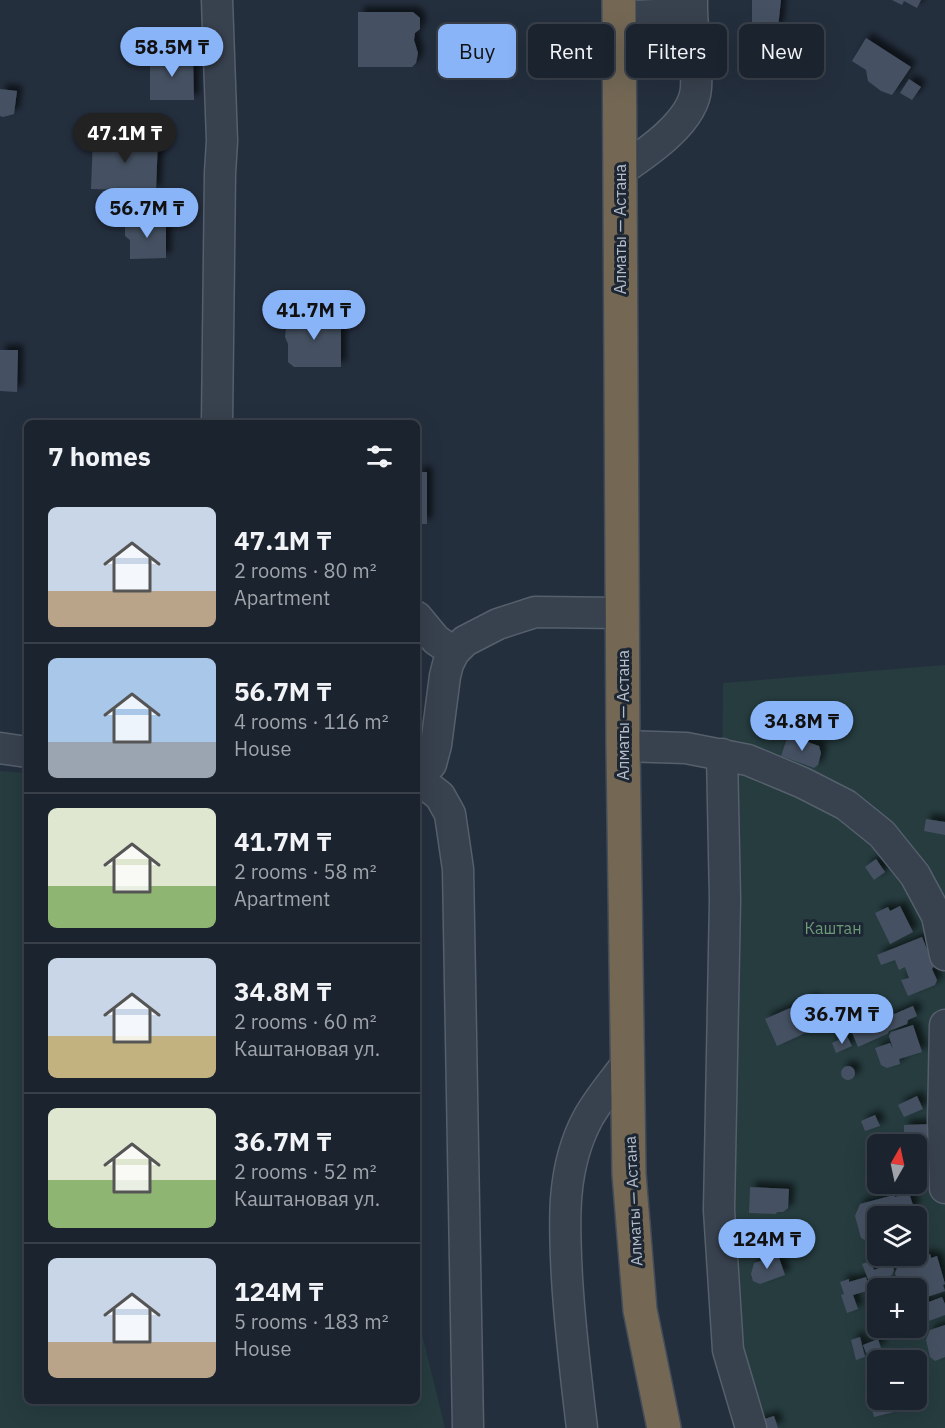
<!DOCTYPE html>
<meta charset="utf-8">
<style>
body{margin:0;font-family:"IBM Plex Sans",sans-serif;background:#242b36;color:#f1f3f6;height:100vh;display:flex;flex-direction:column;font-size:22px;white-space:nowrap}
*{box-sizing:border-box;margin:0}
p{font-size:20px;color:#a0a4aa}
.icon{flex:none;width:33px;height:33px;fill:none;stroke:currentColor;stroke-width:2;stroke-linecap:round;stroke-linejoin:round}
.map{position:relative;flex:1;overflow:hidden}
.sheet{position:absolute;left:24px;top:420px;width:396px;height:984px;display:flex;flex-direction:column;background:#1b232e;border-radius:9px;box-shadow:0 6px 24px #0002,0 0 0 2px #39404a}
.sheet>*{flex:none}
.guide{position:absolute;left:438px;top:24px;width:417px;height:54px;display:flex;gap:12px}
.needle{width:39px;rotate:9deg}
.tools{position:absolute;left:867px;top:1134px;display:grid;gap:12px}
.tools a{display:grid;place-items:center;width:60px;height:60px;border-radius:9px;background:#1b232e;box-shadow:0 6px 24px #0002,0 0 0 2px #39404a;font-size:30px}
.price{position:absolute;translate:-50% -51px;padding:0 14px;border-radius:21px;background:#8ab4f8;color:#111;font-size:20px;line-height:39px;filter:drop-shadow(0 2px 3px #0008)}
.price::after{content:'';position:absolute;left:50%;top:36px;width:18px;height:14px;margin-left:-9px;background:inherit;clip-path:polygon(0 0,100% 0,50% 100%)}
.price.selected{background:#222;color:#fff}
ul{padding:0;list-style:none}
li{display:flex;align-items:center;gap:18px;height:150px;padding:0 24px}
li+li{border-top:2px solid #39404a}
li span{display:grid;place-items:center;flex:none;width:168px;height:120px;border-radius:9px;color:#555}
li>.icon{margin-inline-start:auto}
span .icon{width:72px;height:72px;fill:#fffc;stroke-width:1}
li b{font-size:26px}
h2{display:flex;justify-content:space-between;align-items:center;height:72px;padding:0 24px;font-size:26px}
.tag{padding:0 21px;border-radius:9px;background:#1b232e;box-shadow:0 6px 24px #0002,0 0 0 2px #39404a;font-size:21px;line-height:54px}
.tag.selected{background:#8ab4f8;color:#111}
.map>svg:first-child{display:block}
</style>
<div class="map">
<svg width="945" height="1428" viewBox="0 0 945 1428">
<defs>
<filter id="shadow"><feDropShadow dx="5.5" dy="-5.5" stdDeviation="3" flood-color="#0009"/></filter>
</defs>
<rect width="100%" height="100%" fill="#242f3e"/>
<path fill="#263c3f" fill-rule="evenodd" d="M 945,665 L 945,1428 L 746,1428 L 719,1101 L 723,683 ZM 878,1144 L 916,1144 L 916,1184 L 878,1184 ZM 878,1216 L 916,1216 L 916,1256 L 878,1256 ZM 878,1288 L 916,1288 L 916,1328 L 878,1328 ZM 878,1360 L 916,1360 L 916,1400 L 878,1400 Z
M 0,771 L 27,773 L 27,1401 L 417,1401 L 417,1313 L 445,1428 L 0,1428 Z
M 417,811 L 421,812 L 417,950 Z"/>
<path fill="#455162" filter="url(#shadow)" d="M 752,0 L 781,0 L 778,28 L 771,31 L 761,30 L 752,25 Z
M 892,0 L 921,0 L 917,8 L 904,1 L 902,5 Z
M 358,12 L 413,12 L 420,18 L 420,29 L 415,33 L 414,40 L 418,53 L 416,63 L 412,67 L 358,67 Z
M 866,38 L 911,67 L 892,95 L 881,91 L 868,81 L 866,70 L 852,61 Z
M 150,56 L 193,56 L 194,100 L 150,100 Z
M 909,79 L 921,87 L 912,100 L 900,93 Z
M 0,89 L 17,91 L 14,114 L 3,117 L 0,116 Z
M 93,137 L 158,138 L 156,191 L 91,189 Z
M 166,219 L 166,258 L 130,259 L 130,240 L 125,236 L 125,226 L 130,220 Z
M 293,315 L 341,315 L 341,367 L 294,367 L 288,362 L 288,344 L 285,337 L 286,327 Z
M 0,350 L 18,350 L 17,392 L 0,391 Z
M 417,472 L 427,472 L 427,524 L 417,524 Z
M 788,735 L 819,746 L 821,753 L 818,765 L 814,768 L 781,756 Z
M 926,819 L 945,822 L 945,835 L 924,831 Z
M 876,859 L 885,872 L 874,880 L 865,867 Z
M 900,906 L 913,932 L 890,944 L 875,913 L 888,907 L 890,911 Z
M 922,937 L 934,966 L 932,969 L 937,980 L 935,985 L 908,996 L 901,980 L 909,978 L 905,967 L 899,970 L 895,960 L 881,965 L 877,955 Z
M 813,998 L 825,1024 L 777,1046 L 765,1019 Z
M 913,1006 L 917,1016 L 908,1020 L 907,1024 L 889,1031 L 887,1034 L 858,1047 L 852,1032 Z
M 913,1025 L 922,1052 L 899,1059 L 900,1064 L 887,1068 L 881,1065 L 875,1048 L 890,1043 L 893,1049 L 889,1036 L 891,1032 Z
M 847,1036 L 852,1046 L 836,1053 L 832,1043 Z
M841 1073a7 7 0 1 1 14 0a7 7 0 1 1-14 0Z
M 917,1096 L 923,1109 L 904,1117 L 898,1105 Z
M 875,1115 L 880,1126 L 865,1131 L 861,1121 Z
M 931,1124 L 932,1165 L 929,1171 L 916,1172 L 916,1144 L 904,1144 L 904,1125 Z
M 750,1187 L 789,1189 L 788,1208 L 783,1212 L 777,1212 L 776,1214 L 749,1213 Z
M 909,1193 L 914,1208 L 907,1216 L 878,1216 L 878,1239 L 869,1242 L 861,1238 L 855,1216 L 860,1204 L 894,1195 L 895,1197 Z
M 930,1254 L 931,1258 L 937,1256 L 945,1284 L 943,1285 L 945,1291 L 927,1297 L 926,1293 L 916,1295 L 916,1288 L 900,1288 L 895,1273 L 899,1263 Z
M 778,1255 L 785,1275 L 760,1284 L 753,1281 L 751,1274 L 754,1263 Z
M 870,1261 L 874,1270 L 891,1263 L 894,1270 L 892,1275 L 870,1284 L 862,1264 Z
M 866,1277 L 870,1290 L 853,1295 L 858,1309 L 847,1313 L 841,1295 L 844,1294 L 840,1282 L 849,1279 L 849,1282 Z
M 923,1297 L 926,1303 L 942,1297 L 945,1304 L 945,1315 L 926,1322 L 924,1317 L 916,1319 L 916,1299 Z
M 945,1325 L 945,1357 L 935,1361 L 930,1357 L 926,1340 L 930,1330 Z
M 860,1337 L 865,1357 L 856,1360 L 851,1340 Z
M 878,1339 L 881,1348 L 866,1353 L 863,1345 Z
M 878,1397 L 878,1400 L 891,1400 L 894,1412 L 874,1417 L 869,1399 Z
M 774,1416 L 778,1428 L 757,1428 L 755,1422 Z"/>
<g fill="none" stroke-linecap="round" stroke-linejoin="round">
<defs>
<path id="minor" d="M 619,17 L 691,13
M 620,171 C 645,154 694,122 696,88 C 698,58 691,29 692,0
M 217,423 L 220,173 L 222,141 L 217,0
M 417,617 L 436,640 L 454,652
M 623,746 L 686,748 L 748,760 L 803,783 L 846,805 L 882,834 L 915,875 L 937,916 L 945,955
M 0,748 L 27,752
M 722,754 L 725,900 L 719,1210 L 728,1350 L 751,1428
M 417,778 L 440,796 L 450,814 L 458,869 L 468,1428
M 417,778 L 431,764 L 436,745 L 445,676 L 448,664 L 454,652 L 465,641 L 498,624 L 535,612 L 622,613
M 945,1025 L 943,1121 L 945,1188
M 582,1428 C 576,1378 570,1329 567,1278 C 564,1223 561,1168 588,1118 C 599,1098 615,1080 628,1062"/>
<path id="highway" d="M 619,0 L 623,746 L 629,1174 L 640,1310 L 664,1428"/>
</defs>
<use href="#minor" stroke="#565f6c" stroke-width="33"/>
<use href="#highway" stroke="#434c59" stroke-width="36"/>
<use href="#minor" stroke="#38414e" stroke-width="30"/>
<use href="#highway" stroke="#746855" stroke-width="33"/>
</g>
<g text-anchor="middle" stroke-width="6" stroke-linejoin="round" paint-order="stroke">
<g font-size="16" fill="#b4bcc9" stroke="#1d2633">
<text transform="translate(620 229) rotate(-90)" y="6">Алматы — Астана</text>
<text transform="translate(623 715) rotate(-90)" y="6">Алматы — Астана</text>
<text transform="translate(633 1201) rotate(-93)" y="6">Алматы — Астана</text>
</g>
<g font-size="16" fill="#6b9a76" stroke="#1d2633">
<text x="833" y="934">Каштан</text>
</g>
</g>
</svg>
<div class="tools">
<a><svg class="needle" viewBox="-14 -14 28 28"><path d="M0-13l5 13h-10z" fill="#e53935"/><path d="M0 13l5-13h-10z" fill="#a0a4aa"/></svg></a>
<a><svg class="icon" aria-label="layers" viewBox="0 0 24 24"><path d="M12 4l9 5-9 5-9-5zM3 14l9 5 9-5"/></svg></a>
<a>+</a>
<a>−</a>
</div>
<b class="price" style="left:172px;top:78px">58.5M ₸</b>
<b class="price selected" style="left:125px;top:164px">47.1M ₸</b>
<b class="price" style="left:147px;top:239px">56.7M ₸</b>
<b class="price" style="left:314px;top:341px">41.7M ₸</b>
<b class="price" style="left:802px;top:752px">34.8M ₸</b>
<b class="price" style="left:842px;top:1045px">36.7M ₸</b>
<b class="price" style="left:767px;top:1270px">124M ₸</b>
<div class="guide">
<a class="tag selected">Buy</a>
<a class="tag">Rent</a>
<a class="tag">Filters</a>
<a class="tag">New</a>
</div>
<section class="sheet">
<h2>7 homes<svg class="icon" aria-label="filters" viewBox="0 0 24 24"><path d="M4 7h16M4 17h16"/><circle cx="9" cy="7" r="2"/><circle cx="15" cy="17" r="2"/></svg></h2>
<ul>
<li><span style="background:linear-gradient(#c9d6e8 70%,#b9a48a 0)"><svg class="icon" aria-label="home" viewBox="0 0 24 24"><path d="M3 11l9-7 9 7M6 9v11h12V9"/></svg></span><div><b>47.1M ₸</b><p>2 rooms · 80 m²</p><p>Apartment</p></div></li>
<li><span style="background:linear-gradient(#a9c7e8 70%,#9aa5b1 0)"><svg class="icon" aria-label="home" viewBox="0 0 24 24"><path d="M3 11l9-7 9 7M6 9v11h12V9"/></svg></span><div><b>56.7M ₸</b><p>4 rooms · 116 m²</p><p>House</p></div></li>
<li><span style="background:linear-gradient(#dfe7d0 65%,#8fb573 0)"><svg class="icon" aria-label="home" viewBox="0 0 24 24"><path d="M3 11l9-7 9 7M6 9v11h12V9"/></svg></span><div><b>41.7M ₸</b><p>2 rooms · 58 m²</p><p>Apartment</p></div></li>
<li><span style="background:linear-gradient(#c9d6e8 65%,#c2b280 0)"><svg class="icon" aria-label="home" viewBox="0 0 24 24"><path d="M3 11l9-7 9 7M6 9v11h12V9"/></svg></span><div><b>34.8M ₸</b><p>2 rooms · 60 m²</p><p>Каштановая ул.</p></div></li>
<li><span style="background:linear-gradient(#dfe7d0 60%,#8fb573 0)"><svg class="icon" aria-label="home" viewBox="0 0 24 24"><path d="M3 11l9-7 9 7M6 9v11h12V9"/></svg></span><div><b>36.7M ₸</b><p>2 rooms · 52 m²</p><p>Каштановая ул.</p></div></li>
<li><span style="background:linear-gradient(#c9d6e8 70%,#b9a48a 0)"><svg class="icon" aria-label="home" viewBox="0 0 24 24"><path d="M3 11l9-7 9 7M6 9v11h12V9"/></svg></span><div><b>124M ₸</b><p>5 rooms · 183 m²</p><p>House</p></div></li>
</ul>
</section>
</div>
